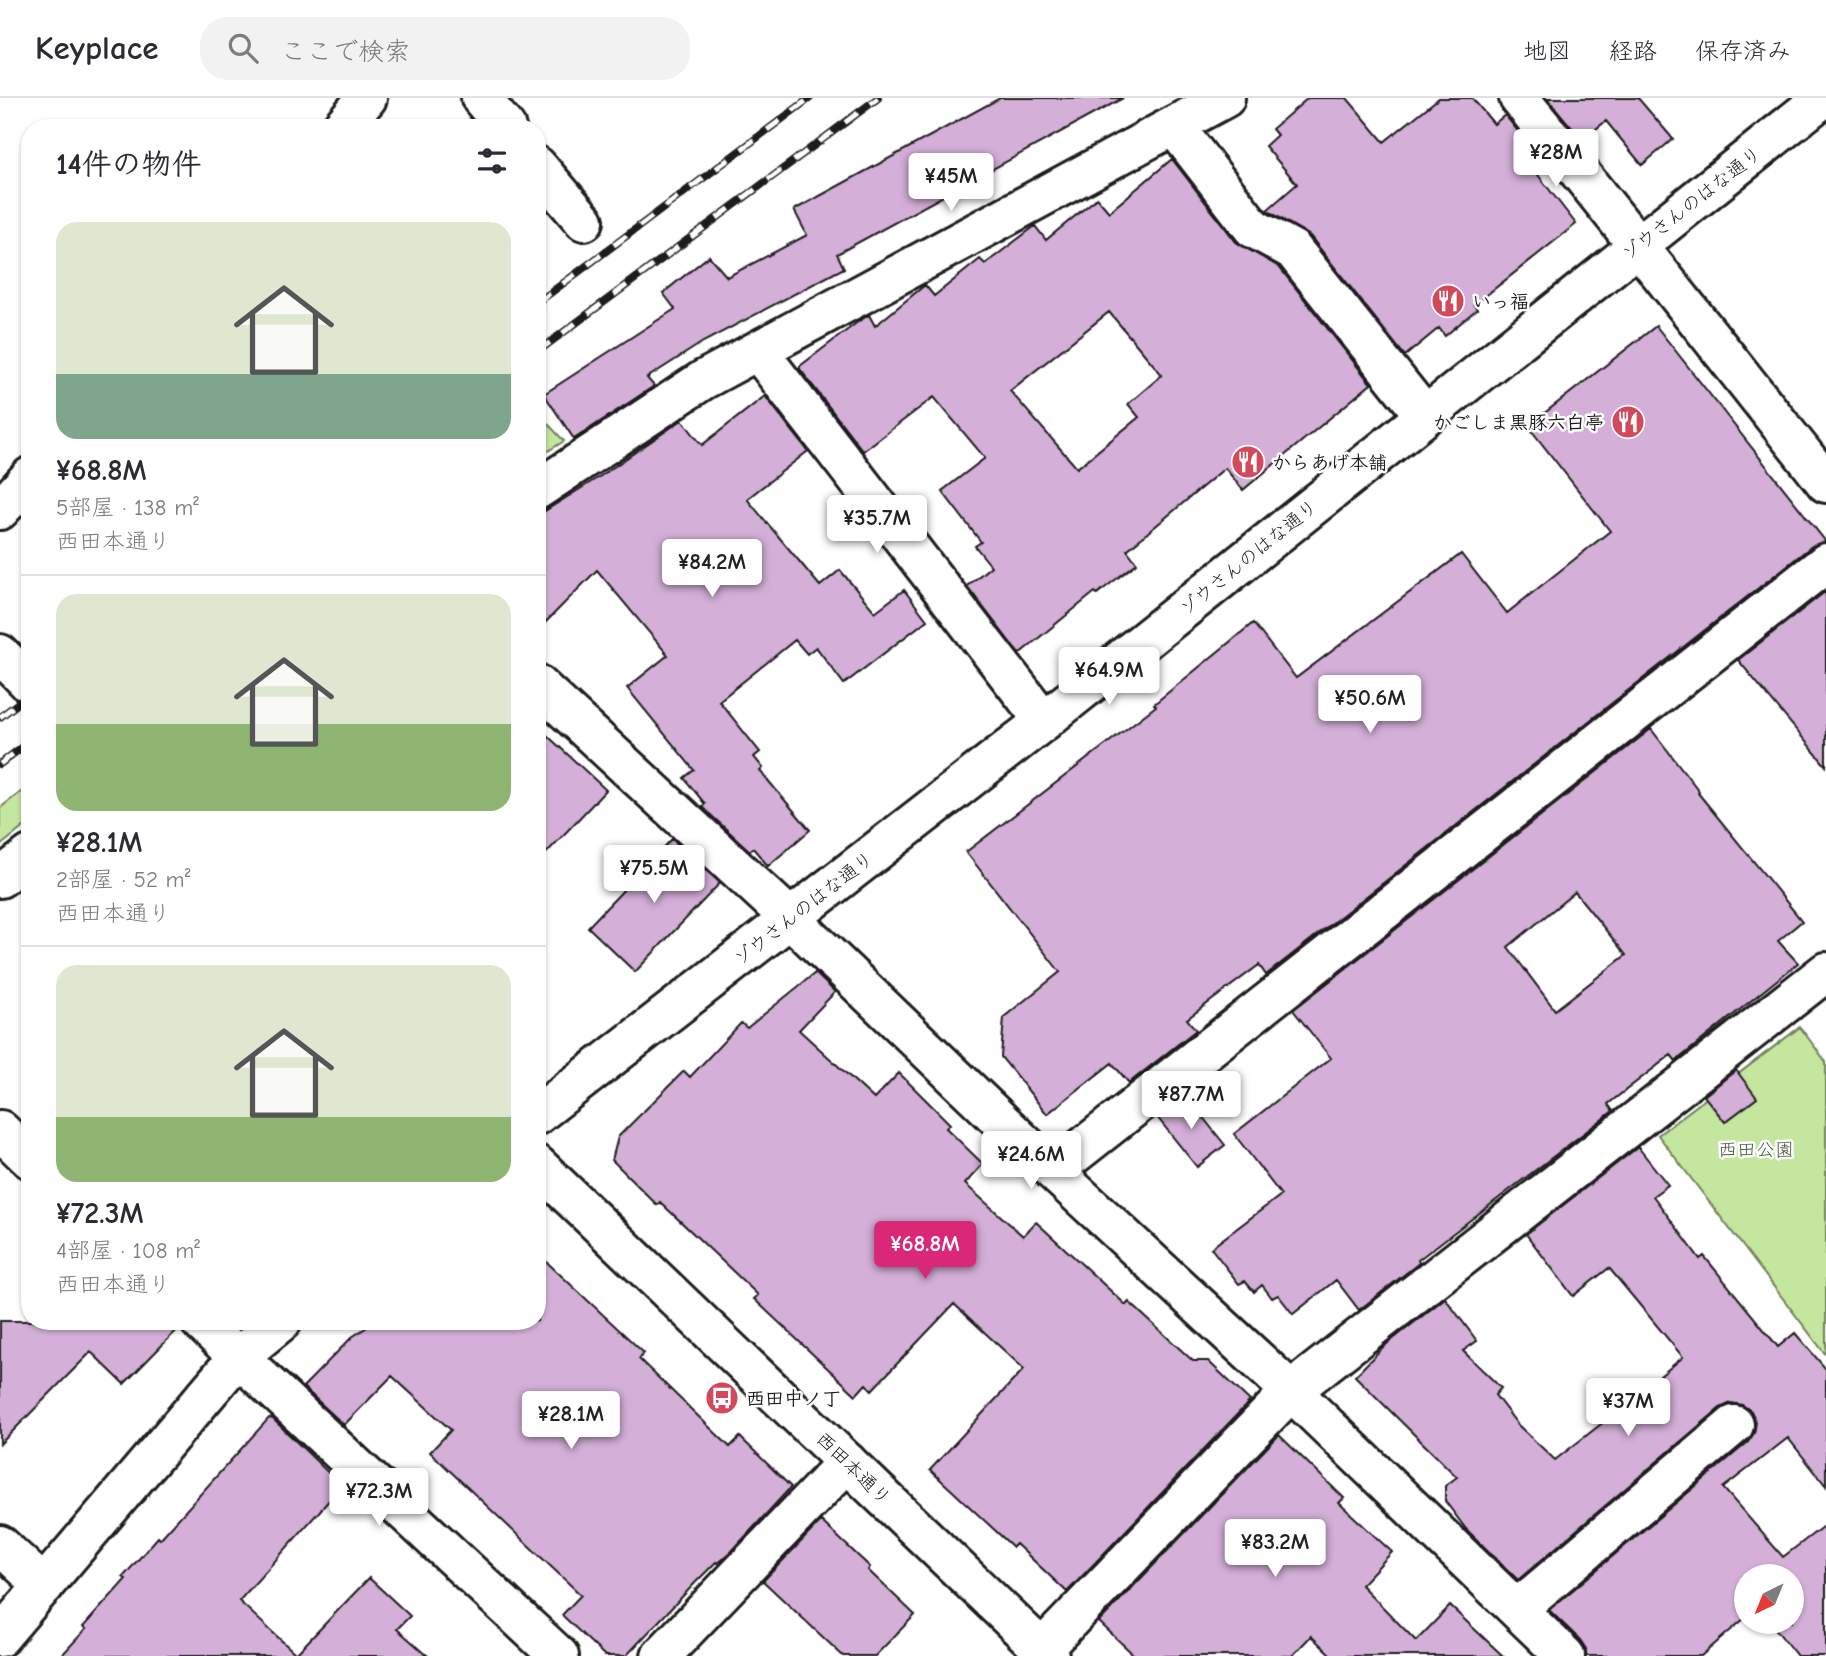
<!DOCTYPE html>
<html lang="ja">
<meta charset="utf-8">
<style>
body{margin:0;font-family:"Comic Neue","Klee One",sans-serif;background:#f2f2f3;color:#2b2b33;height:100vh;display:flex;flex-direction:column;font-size:26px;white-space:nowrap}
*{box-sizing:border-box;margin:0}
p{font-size:23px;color:#7c7c81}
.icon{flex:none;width:38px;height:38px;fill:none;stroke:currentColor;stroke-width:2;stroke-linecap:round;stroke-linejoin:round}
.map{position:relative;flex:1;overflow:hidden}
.details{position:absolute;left:21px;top:21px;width:525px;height:1211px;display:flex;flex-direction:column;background:#fff;border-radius:28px;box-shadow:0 2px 5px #0004}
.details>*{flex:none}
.needle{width:46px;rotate:223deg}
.fabs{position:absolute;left:1734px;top:1466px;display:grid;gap:14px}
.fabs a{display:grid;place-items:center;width:70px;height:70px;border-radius:50%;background:#fff;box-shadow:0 2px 5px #0004;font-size:35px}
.price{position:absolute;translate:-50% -60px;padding:0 16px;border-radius:7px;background:#fff;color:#222;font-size:23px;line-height:46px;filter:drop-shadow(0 2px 4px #0008)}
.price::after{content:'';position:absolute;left:50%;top:42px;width:21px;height:16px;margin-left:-10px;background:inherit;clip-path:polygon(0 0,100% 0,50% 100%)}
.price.active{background:#db2777;color:#fff}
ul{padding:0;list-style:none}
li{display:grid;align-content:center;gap:14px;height:371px;padding:0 35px}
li+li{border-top:2px solid #e1e1e2}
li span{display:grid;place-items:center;height:217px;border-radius:21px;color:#555}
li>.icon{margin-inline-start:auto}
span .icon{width:126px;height:126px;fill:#fffc;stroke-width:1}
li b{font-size:30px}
h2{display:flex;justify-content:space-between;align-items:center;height:84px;padding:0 35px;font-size:30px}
header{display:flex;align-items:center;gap:42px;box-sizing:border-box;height:98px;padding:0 35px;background:#fff;border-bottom:2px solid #e1e1e2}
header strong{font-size:33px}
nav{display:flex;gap:38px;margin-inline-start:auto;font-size:24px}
.search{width:490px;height:63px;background:#f2f2f3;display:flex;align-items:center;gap:18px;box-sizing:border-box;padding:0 24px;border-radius:28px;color:#7c7c81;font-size:26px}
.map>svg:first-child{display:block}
</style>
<header>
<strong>Keyplace</strong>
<div class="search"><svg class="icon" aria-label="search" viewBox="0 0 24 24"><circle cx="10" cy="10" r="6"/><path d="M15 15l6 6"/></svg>ここで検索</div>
<nav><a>地図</a><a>経路</a><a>保存済み</a></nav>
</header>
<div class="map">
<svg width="1826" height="1558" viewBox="0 0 1826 1558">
<rect width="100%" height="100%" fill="#fff"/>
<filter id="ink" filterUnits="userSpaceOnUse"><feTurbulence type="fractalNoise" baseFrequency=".0143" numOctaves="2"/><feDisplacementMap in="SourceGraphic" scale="14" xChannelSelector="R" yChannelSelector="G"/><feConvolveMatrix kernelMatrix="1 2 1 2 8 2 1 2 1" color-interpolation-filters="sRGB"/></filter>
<g filter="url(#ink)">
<path fill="#c4e69e" stroke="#70815d" stroke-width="2" d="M 537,314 L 564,343 L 537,360 Z
M 30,687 L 30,724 L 0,748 L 0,710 Z
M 1800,929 L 1826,964 L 1826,1257 L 1658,1037 Z"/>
<path fill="#d4afd8" stroke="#1c1c1c" stroke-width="2" fill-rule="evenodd" d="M 1000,0 L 1123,0 L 837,156 L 844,170 L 703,244 L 647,280 L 654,288 L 574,341 L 544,296 L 675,211 L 663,195 L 709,158 L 727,179 L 807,137 L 794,112 Z
M 1308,0 L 1347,0 L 1384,44 L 1439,0 L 1472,0 L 1494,26 L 1505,17 L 1547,69 L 1538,77 L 1576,126 L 1474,207 L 1477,211 L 1445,238 L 1439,230 L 1405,258 L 1310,138 L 1267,112 L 1297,86 L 1265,48 L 1277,37 L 1272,31 Z
M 1547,0 L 1638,0 L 1673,41 L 1642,67 L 1606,23 L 1582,42 Z
M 1172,61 L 1236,144 L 1279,169 L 1371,286 L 1243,392 L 1225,370 L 1127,452 L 1137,465 L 1097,496 L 1095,494 L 1019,556 L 967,488 L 991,468 L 975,448 L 981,444 L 942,393 L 985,360 L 934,299 L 863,353 L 800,271 L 800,268 L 859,223 L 869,217 L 875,228 L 925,187 L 934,198 L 980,161 L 985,166 L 1035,128 L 1046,142 L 1097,100 L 1109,114 ZM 1109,214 L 1162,277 L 1128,306 L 1139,319 L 1077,370 L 1010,293 Z
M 1656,228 L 1826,444 L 1812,448 L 1266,877 L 1259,867 L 1187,921 L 1196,932 L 1129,985 L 1112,965 L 1047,1016 L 1001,959 L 1004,919 L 1060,874 L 966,754 L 1156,608 L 1154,606 L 1253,525 L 1296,580 L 1461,456 L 1507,515 L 1610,433 L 1528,328 Z
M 765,298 L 808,353 L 747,401 L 820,488 L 840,472 L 875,514 L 904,492 L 927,522 L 844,586 L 816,549 L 807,556 L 795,542 L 719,603 L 760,654 L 754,659 L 763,670 L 760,673 L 810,732 L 768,768 L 753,750 L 750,753 L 702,709 L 705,706 L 684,680 L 694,672 L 627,590 L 668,557 L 597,472 L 537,533 L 537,418 L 599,379 L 682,322 L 702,347 Z
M 1826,493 L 1826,668 L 1738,562 Z
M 537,628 L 606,692 L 537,765 Z
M 1651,631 L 1699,693 L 1698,695 L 1802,823 L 1778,843 L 1798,865 L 1676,963 L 1671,957 L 1608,1006 L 1613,1013 L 1418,1162 L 1419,1165 L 1359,1212 L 1336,1182 L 1293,1216 L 1278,1197 L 1272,1200 L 1262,1187 L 1254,1194 L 1245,1183 L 1239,1186 L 1211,1150 L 1281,1097 L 1234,1036 L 1331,960 L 1293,912 ZM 1575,794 L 1626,857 L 1555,912 L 1508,849 Z
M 672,741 L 720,785 L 635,874 L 588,829 Z
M 815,875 L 835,894 L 799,932 L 874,1001 L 899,975 L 950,1026 L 946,1030 L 983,1066 L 965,1086 L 1023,1138 L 1036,1124 L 1126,1207 L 1129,1204 L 1193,1263 L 1208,1263 L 1250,1303 L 1067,1494 L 1016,1446 L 1013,1449 L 930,1372 L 1024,1271 L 954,1206 L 872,1292 L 866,1286 L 856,1297 L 754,1201 L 758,1197 L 660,1104 L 657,1107 L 612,1062 L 618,1039 L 684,973 L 690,979 L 741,925 L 747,930 Z
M 1736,972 L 1757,1000 L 1725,1024 L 1704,998 Z
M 1185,997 L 1225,1047 L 1197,1069 L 1157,1019 Z
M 1638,1049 L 1668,1087 L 1653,1098 L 1700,1161 L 1704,1158 L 1778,1249 L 1795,1235 L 1826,1271 L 1826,1388 L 1788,1340 L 1723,1390 L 1783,1459 L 1826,1426 L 1826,1558 L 1797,1558 L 1770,1524 L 1792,1524 L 1792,1479 L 1746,1479 L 1746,1519 L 1701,1558 L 1586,1558 L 1586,1551 L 1580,1542 L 1549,1512 L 1748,1344 L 1754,1335 L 1756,1324 L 1751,1313 L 1742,1307 L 1731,1305 L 1720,1310 L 1518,1482 L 1466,1431 L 1445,1403 L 1445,1388 L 1457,1379 L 1355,1278 L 1382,1250 L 1445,1200 L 1477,1243 L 1463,1253 L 1501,1290 L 1495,1297 L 1518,1327 L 1555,1362 L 1614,1316 L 1683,1259 L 1609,1170 L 1573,1198 L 1526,1136 Z
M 537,1155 L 644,1255 L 639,1261 L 730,1349 L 740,1339 L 791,1389 L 731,1454 L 718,1465 L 716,1464 L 696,1484 L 626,1558 L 605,1558 L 562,1517 L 581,1497 L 430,1354 L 451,1332 L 392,1278 L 344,1327 L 303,1289 L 352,1239 L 376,1223 L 537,1223 Z
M 0,1223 L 179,1223 L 179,1230 L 124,1286 L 91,1254 L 0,1346 Z
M 269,1320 L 273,1321 L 342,1388 L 239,1503 L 296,1556 L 369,1480 L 410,1518 L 397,1531 L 428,1558 L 61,1558 L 86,1531 L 83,1529 L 126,1481 L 123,1479 L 158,1439 L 160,1441 Z
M 1279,1337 L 1344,1400 L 1339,1405 L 1392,1454 L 1361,1487 L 1416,1543 L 1450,1508 L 1503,1558 L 1332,1558 L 1311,1538 L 1292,1558 L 1135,1558 L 1099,1524 Z
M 821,1423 L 870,1469 L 868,1472 L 915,1517 L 875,1558 L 843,1558 L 763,1483 Z"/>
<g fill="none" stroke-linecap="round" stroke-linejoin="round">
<defs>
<path id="street" d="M 481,0 L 506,30
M 1174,28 L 1253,130 L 1293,152 L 1425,318
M 341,30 L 367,0
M 537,68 L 584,123
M 758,253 L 1044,623
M 537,392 L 703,282 L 1225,0
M 0,412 L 30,379
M 537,586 L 790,820 L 1053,1073 L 1291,1293 L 1565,1558
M 0,780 L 30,757
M 0,1032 L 30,1061
M 1053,1073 L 1826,465
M 200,1223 L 559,1558
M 0,1447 L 44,1488
M 1517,1511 L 1734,1327
M 1042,1551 L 1291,1293 L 1826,874
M 661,1558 L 847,1364"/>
<path id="secondary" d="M 1519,0 C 1623,127 1724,256 1826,385
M 0,556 L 30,586
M 537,1017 L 1044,623 L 1823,0
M 537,1067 L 1049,1558
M 0,1539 L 238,1259 L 282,1223"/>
</defs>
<use href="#street" stroke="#1c1c1c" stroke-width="44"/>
<use href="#secondary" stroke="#1c1c1c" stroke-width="44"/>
<use href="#street" stroke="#fff" stroke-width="38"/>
<use href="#secondary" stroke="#fff" stroke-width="38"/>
<defs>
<path id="rail" d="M 537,205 L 810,0
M 537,254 L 878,0
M 0,619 L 30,596
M 0,666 L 30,643"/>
</defs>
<use href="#rail" stroke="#1c1c1c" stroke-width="8"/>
<use href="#rail" stroke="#fff" stroke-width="5" stroke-dasharray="16" stroke-linecap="butt"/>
</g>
</g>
<defs>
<symbol id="restaurant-disc" viewBox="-11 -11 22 22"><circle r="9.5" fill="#d1495b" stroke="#fff"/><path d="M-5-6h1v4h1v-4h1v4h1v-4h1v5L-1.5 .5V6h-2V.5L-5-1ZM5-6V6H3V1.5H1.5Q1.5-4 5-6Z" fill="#fff"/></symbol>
<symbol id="bus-disc" viewBox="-11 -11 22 22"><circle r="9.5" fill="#d1495b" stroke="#fff"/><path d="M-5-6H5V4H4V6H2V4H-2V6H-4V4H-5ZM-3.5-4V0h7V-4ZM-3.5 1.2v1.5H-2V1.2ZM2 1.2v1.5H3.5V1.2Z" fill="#fff"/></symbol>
</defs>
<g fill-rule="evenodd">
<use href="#restaurant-disc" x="1429" y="184" width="38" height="38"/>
<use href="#restaurant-disc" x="1609" y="305" width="38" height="38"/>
<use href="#restaurant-disc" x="1229" y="345" width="38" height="38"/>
<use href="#bus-disc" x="703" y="1281" width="38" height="38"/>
</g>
<g text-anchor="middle" stroke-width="5" stroke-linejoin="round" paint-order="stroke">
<g font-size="19" fill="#1c1c1c" stroke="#fff">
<text transform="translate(1691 105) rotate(-38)" y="7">ゾウさんのはな通り</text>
<text transform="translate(1248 459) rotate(-39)" y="7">ゾウさんのはな通り</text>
<text transform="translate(803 810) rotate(-38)" y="7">ゾウさんのはな通り</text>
<text transform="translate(854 1370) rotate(44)" y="7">西田本通り</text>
</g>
<g font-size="19" font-weight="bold" fill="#1c1c1c" stroke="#fff" text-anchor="start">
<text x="1472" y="210">いっ福</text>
<text x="1604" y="331" text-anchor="end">かごしま黒豚六白亭</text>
<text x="1272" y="371">からあげ本舗</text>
<text x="746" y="1307">西田中ノ丁</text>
</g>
<g font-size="19" fill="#4e5943" stroke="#fff">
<text x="1756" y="1058">西田公園</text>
</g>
</g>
</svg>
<div class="fabs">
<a><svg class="needle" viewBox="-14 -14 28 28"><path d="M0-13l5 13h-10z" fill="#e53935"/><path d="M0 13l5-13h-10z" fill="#7c7c81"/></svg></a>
</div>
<b class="price" style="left:1556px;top:91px">¥28M</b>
<b class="price" style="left:951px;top:115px">¥45M</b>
<b class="price" style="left:877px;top:457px">¥35.7M</b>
<b class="price" style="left:712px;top:501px">¥84.2M</b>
<b class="price" style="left:1109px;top:609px">¥64.9M</b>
<b class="price" style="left:1370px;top:637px">¥50.6M</b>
<b class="price" style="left:654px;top:807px">¥75.5M</b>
<b class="price" style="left:1191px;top:1033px">¥87.7M</b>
<b class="price" style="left:1031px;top:1093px">¥24.6M</b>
<b class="price active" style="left:925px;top:1183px">¥68.8M</b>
<b class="price" style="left:1628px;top:1340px">¥37M</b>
<b class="price" style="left:571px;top:1353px">¥28.1M</b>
<b class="price" style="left:379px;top:1430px">¥72.3M</b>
<b class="price" style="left:1275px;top:1481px">¥83.2M</b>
<section class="details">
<h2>14件の物件<svg class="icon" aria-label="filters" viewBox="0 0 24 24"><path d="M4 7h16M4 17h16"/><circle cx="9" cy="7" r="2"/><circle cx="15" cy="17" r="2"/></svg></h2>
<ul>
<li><span style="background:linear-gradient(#dfe7d0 70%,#7fa58c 0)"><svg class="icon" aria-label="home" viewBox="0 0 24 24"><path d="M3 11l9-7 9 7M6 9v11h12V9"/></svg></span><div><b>¥68.8M</b><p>5部屋 · 138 m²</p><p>西田本通り</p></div></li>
<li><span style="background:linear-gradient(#dfe7d0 60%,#8fb573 0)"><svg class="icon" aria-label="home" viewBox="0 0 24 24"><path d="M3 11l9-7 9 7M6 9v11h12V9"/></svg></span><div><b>¥28.1M</b><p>2部屋 · 52 m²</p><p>西田本通り</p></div></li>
<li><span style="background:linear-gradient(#dfe7d0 70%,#8fb573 0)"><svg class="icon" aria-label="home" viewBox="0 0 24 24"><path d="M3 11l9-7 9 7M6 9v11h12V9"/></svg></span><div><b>¥72.3M</b><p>4部屋 · 108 m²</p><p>西田本通り</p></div></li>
</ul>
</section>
</div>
